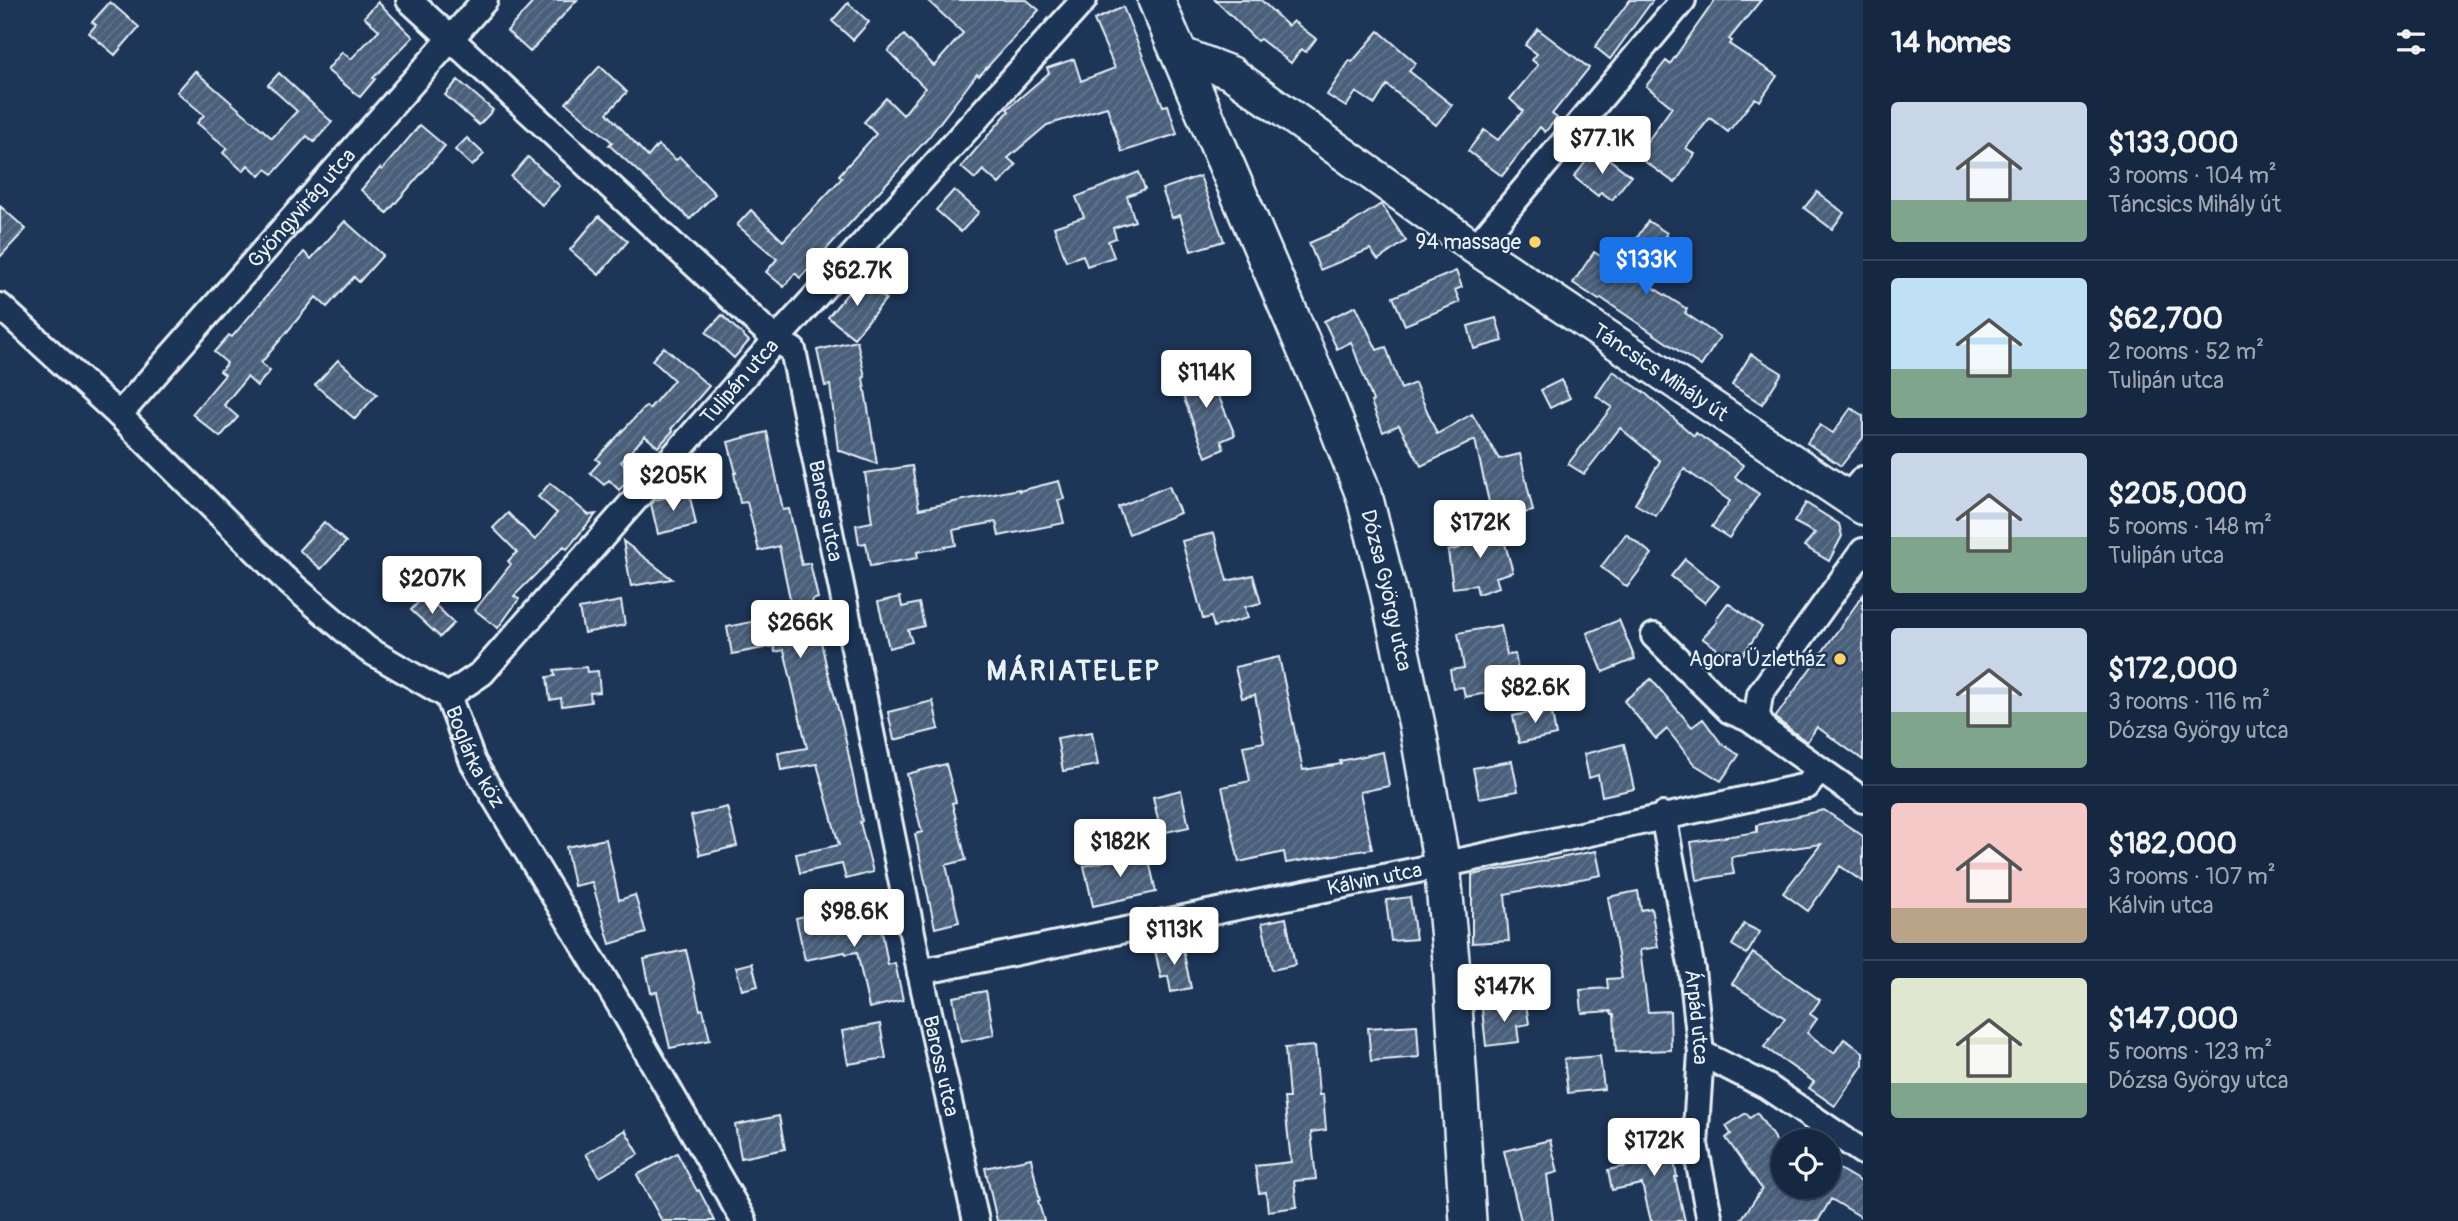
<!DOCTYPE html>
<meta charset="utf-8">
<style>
body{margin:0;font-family:Pangolin,sans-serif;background:#1f3048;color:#f1f3f6;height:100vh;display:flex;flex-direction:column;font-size:26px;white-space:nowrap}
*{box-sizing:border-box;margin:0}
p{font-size:23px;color:#9ea6b1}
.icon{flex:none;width:38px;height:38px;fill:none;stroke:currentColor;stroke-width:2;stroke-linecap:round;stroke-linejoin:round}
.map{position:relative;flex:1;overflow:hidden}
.panel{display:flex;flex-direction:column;background:#162841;width:595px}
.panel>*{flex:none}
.tools{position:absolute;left:1771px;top:1129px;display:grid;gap:14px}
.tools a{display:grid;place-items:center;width:70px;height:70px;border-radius:50%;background:#162841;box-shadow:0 2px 5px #0004,0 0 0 2px #35445a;font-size:35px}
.price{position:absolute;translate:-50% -60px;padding:0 16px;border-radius:7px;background:#fff;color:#222;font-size:23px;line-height:46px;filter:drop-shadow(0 2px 4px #0008)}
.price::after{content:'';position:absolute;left:50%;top:42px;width:21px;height:16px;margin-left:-10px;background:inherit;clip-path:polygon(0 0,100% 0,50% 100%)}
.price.active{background:#1a73e8;color:#fff}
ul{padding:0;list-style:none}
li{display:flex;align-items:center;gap:21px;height:175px;padding:0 28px}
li+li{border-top:2px solid #35445a}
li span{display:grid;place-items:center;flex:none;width:196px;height:140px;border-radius:7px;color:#555}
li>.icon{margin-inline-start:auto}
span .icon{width:84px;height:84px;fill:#fffc;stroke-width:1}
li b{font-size:30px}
h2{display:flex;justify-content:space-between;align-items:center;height:84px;padding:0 28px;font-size:30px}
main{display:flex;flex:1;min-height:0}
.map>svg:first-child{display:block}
</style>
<main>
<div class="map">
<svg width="1863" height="1221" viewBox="0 0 1863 1221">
<defs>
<pattern id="building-hatch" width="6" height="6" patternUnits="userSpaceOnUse" patternTransform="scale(1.75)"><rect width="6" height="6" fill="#495e7a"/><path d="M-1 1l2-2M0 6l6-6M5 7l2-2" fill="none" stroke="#63768e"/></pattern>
</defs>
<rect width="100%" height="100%" fill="#1d3557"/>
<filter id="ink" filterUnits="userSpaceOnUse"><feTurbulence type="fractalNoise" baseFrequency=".0143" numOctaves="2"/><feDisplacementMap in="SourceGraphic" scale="14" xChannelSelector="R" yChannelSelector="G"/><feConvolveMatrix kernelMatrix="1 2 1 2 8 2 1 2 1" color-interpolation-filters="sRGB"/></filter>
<g filter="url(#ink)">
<path fill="url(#building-hatch)" stroke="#e8f1f8" stroke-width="2" d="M 535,0 L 577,0 L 530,52 L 507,31 Z
M 927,0 L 1027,0 L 1039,10 L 979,76 L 977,74 L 928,138 L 800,278 L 795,273 L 784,287 L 766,272 L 777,259 L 737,225 L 751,210 L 783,241 L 842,178 L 839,175 L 876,134 L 864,122 L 886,98 L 903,115 L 925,88 L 888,51 L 904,35 L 934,66 L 963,33 Z
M 1215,0 L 1261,0 L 1288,26 L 1293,21 L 1316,39 L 1306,52 L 1301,49 L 1291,63 L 1260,39 L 1257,41 Z
M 1630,0 L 1653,0 L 1610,59 L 1595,47 Z
M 1715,0 L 1761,0 L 1729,39 L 1732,41 L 1729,44 L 1777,76 L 1760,101 L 1755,98 L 1728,132 L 1710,118 L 1686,148 L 1695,154 L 1675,183 L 1637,156 L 1672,107 L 1646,86 L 1666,61 L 1670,64 Z
M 110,2 L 139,27 L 115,55 L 89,33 L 96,25 L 92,22 Z
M 378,2 L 413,37 L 373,78 L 375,79 L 360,97 L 327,70 L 342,52 L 351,59 L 379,30 L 364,17 Z
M 848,3 L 869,22 L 853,40 L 832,21 Z
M 1123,7 L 1163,106 L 1168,105 L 1177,134 L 1122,152 L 1107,107 L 1047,125 L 1008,158 L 1016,165 L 999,184 L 983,170 L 975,179 L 961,167 L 1009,111 L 1007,109 L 1049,73 L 1047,68 L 1074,59 L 1081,81 L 1115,68 L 1094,20 Z
M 1538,29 L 1589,68 L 1552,114 L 1557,118 L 1545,132 L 1540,127 L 1502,176 L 1468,151 L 1484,130 L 1498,140 L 1523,111 L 1510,99 L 1538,65 L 1532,60 L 1537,54 L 1525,45 Z
M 1379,31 L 1416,63 L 1409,71 L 1452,105 L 1436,125 L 1387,85 L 1375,104 L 1356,92 L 1346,107 L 1327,95 L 1350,60 L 1352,62 Z
M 600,66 L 627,92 L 607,113 L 648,157 L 658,145 L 676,160 L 680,157 L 715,194 L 690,219 L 609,145 L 612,142 L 566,103 Z
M 195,71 L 272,138 L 297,111 L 268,85 L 279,73 L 332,122 L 314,142 L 307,136 L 273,174 L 266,169 L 260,176 L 248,165 L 243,171 L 223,153 L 227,148 L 197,123 L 204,115 L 177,92 Z
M 458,80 L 493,110 L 479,125 L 445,95 Z
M 420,125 L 445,146 L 387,213 L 361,190 L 380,168 L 382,170 Z
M 467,138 L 484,154 L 472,166 L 455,150 Z
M 1596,149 L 1631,176 L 1612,200 L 1601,192 L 1598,196 L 1574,177 Z
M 528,157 L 560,186 L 542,205 L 511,177 Z
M 1139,172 L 1145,189 L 1127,196 L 1135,221 L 1113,228 L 1116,238 L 1108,241 L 1114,257 L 1087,266 L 1083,255 L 1066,261 L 1054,227 L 1084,217 L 1076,197 Z
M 1200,176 L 1224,241 L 1191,251 L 1180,215 L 1172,218 L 1162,189 Z
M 954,190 L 979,212 L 961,232 L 936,210 Z
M 1817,192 L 1844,213 L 1832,229 L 1804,208 Z
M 1381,204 L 1406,241 L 1378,260 L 1370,249 L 1320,270 L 1309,243 L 1344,228 Z
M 0,206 L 26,229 L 0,257 Z
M 599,216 L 628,241 L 599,275 L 570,250 Z
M 345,221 L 383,255 L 359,282 L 354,277 L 327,307 L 316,297 L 261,363 L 270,371 L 257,386 L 247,377 L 224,405 L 238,417 L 220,437 L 192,414 L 225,375 L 220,371 L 227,363 L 214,352 L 229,335 L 232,337 L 304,252 L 311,259 Z
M 1648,221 L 1667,233 L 1638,278 L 1687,309 L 1685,313 L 1720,337 L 1701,366 L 1601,298 L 1599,300 L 1573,283 L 1594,252 L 1618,267 Z
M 1456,271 L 1462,287 L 1455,290 L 1460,302 L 1405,325 L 1393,297 Z
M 860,278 L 886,299 L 854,338 L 828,317 Z
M 1356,306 L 1377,350 L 1386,347 L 1401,389 L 1415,383 L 1437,434 L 1472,414 L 1499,459 L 1520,454 L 1533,511 L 1493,520 L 1475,440 L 1421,466 L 1399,425 L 1383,432 L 1371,402 L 1373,401 L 1351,342 L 1337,349 L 1324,321 Z
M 722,315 L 749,341 L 734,358 L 706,332 Z
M 1496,318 L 1503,341 L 1474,349 L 1468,326 Z
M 857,341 L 865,377 L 863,378 L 877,464 L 838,450 L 830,385 L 825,386 L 817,350 Z
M 664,347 L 709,386 L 671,429 L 673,431 L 658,447 L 645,436 L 621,462 L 634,474 L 619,490 L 609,480 L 604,485 L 590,473 L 600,462 L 596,459 L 646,406 L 649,409 L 674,380 L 652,360 Z
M 1751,354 L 1782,373 L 1762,404 L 1732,385 Z
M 338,360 L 377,394 L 355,419 L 315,385 Z
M 1211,367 L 1220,389 L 1216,390 L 1235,435 L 1221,441 L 1224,449 L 1206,457 L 1177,380 Z
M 1613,371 L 1645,393 L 1694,436 L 1696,433 L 1743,465 L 1735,477 L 1759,494 L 1729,538 L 1712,527 L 1730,501 L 1684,469 L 1656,516 L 1635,504 L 1660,461 L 1620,428 L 1584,474 L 1568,464 L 1612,407 L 1596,396 Z
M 1561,380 L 1570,398 L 1550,408 L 1541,390 Z
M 1851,408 L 1863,416 L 1863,438 L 1841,466 L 1807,443 L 1820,425 L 1833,433 Z
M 767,432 L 783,510 L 789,509 L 802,565 L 810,563 L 818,598 L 812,600 L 827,669 L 843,727 L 862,821 L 860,822 L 873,872 L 846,879 L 842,864 L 800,873 L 796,854 L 839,845 L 817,764 L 781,770 L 778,753 L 807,748 L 784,650 L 775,652 L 774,646 L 732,654 L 727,627 L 793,613 L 779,546 L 759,551 L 747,502 L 740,503 L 734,473 L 736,473 L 728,442 Z
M 912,466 L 919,509 L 1019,489 L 1019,491 L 1059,481 L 1064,499 L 1058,500 L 1064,523 L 999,536 L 996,522 L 953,530 L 956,545 L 917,552 L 918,558 L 870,566 L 866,543 L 859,544 L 856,525 L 872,522 L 865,473 Z
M 550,483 L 589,515 L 596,514 L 567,549 L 564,546 L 514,596 L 519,599 L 498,628 L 475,610 L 511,564 L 508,561 L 517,552 L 493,528 L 508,513 L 535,540 L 557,513 L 538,497 Z
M 1169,486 L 1180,513 L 1129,534 L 1118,507 Z
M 689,492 L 696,525 L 658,534 L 651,504 L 655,500 Z
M 1806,503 L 1839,524 L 1842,536 L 1829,561 L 1804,546 L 1815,533 L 1794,522 Z
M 324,522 L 346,542 L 321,569 L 299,550 Z
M 1499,523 L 1513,572 L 1496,577 L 1499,587 L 1478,594 L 1476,585 L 1453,588 L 1448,551 L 1460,548 L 1460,538 Z
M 1214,533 L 1227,581 L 1253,575 L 1261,603 L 1245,607 L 1248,618 L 1214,627 L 1211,617 L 1203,619 L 1182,541 Z
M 1626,534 L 1652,554 L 1627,587 L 1601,567 Z
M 623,541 L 672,579 L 631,586 Z
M 1685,559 L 1719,586 L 1705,603 L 1671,576 Z
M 425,595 L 454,623 L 440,637 L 411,610 Z
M 1863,595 L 1863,760 L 1817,727 L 1807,742 L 1775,718 Z
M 900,597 L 902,607 L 919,603 L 924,626 L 908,630 L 912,642 L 889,648 L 878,602 Z
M 621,601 L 625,625 L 584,633 L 579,609 Z
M 1728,603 L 1762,627 L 1737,663 L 1702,638 L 1717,622 L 1716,619 Z
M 1619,620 L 1635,659 L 1603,672 L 1587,633 Z
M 1501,625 L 1507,655 L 1515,654 L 1521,687 L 1465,697 L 1463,687 L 1453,688 L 1450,670 L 1464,668 L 1458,633 Z
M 1279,657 L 1303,770 L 1341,764 L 1340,761 L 1383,752 L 1389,786 L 1360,792 L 1372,849 L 1286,863 L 1284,852 L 1239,862 L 1222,787 L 1250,781 L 1243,746 L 1264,742 L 1255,695 L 1242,698 L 1235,667 Z
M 586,667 L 587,672 L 598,671 L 600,692 L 590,693 L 591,702 L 562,706 L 561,698 L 550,700 L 547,677 L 555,676 L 554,670 Z
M 1651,679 L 1692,727 L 1703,719 L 1721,743 L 1739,755 L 1721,781 L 1694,764 L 1667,729 L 1656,739 L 1624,701 Z
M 933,701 L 939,729 L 894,740 L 888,712 Z
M 1551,708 L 1556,735 L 1519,743 L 1513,716 Z
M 1092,732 L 1098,765 L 1063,771 L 1057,738 Z
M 1624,744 L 1634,789 L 1602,796 L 1598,775 L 1589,778 L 1584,754 Z
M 1512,761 L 1518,791 L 1479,798 L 1473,768 Z
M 946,764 L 956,802 L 952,803 L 966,860 L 946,865 L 959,922 L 935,928 L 915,834 L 922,832 L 907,774 Z
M 1181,790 L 1189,827 L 1161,833 L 1153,797 Z
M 727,807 L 737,846 L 700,855 L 691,816 Z
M 1824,810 L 1863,836 L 1863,882 L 1840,866 L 1808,911 L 1783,893 L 1821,844 L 1731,857 L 1734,874 L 1697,880 L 1691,842 L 1757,832 L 1757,825 Z
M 606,839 L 619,900 L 635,895 L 646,933 L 610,944 L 592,882 L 574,886 L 566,847 Z
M 1596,851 L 1601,875 L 1505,894 L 1509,941 L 1472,943 L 1472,875 Z
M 1147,852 L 1156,892 L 1093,906 L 1084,866 Z
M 1638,891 L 1641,910 L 1651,908 L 1658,947 L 1640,950 L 1648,1012 L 1670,1011 L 1671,1050 L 1616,1052 L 1614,1014 L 1612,1014 L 1611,1011 L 1582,1013 L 1580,990 L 1608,988 L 1607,979 L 1622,978 L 1608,897 Z
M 1410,897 L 1416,939 L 1391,941 L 1386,900 Z
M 878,909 L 888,965 L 895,963 L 903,1000 L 869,1008 L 857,952 L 846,954 L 845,952 L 805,960 L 796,918 L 831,910 L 833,918 Z
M 1286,918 L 1295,965 L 1272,970 L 1262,923 Z
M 1744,924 L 1760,932 L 1747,954 L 1732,945 Z
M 1182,945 L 1191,988 L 1171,992 L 1168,976 L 1161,978 L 1155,950 Z
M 686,950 L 700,1010 L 703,1009 L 710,1040 L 670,1048 L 657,992 L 651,993 L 644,959 Z
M 1753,953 L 1820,1000 L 1810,1014 L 1817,1019 L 1807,1033 L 1834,1053 L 1844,1039 L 1863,1052 L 1863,1065 L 1835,1106 L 1809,1088 L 1814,1082 L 1764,1047 L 1785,1018 L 1732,984 Z
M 752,963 L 758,986 L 742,990 L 736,967 Z
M 986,991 L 994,1035 L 961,1042 L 953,997 Z
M 1526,1004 L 1529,1024 L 1517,1026 L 1519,1042 L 1486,1046 L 1482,1009 Z
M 880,1024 L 886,1058 L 848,1064 L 842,1031 Z
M 1417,1025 L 1419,1057 L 1371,1061 L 1368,1028 Z
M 1315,1046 L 1319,1095 L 1323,1095 L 1326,1130 L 1311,1132 L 1316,1179 L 1294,1181 L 1297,1207 L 1268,1211 L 1266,1192 L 1259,1193 L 1255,1166 L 1291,1162 L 1284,1098 L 1289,1098 L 1285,1048 Z
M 1600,1056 L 1604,1089 L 1568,1093 L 1564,1059 Z
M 1746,1113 L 1750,1118 L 1757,1113 L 1783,1151 L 1783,1186 L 1829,1186 L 1829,1163 L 1863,1183 L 1863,1218 L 1831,1199 L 1818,1221 L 1740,1221 L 1762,1189 L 1726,1138 L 1731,1134 L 1726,1126 Z
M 779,1116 L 785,1149 L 741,1158 L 735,1125 Z
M 625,1130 L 639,1154 L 600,1177 L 586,1154 Z
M 1668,1130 L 1677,1177 L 1675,1177 L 1685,1221 L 1651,1221 L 1642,1184 L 1612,1190 L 1608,1170 L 1646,1162 L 1641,1136 Z
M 1550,1140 L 1558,1172 L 1547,1175 L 1553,1221 L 1521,1221 L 1504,1151 Z
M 677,1153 L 697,1191 L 699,1190 L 715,1221 L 662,1221 L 637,1175 Z
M 1031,1158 L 1040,1201 L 1038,1201 L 1044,1221 L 997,1221 L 985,1168 Z"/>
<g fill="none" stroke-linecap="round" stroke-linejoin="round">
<defs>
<g id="minor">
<path id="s1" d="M 409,0 L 776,340 L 793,350 L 920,972 L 976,1221"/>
<path d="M 1475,248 L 1683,0"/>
<path id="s2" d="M 0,306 L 119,415 L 285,579 L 367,649 L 448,696 L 473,762 L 624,1012 L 744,1221"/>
<path id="s3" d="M 119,415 L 485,0"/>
<path d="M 1848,497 L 1863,479"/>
<path d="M 1654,636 L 1730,711 L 1749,719 L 1863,800"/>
<path id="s4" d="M 448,696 L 482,673 L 776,340 L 1084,0"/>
<path d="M 1764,729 L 1757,715 L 1760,694 L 1863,551"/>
<path id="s5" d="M 1663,815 L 1692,970 L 1701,1053 L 1695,1144 L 1710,1221"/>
<path id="s6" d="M 920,972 L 1442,865 L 1807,786 L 1819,769"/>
<path d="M 1701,1053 L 1766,1086 L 1863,1152"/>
</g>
<g id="tertiary">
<path id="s7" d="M 1179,53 L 1231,73 L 1475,248 L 1863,508"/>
</g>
<g id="secondary">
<path id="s8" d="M 1156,0 L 1328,403 L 1364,495 L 1387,586 L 1417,725 L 1442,865 L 1451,960 L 1468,1221"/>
</g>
</defs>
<use href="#minor" stroke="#e8f1f8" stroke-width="30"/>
<use href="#tertiary" stroke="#e8f1f8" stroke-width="37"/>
<use href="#secondary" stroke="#e8f1f8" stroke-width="40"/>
<use href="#minor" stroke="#1d3557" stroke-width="24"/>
<use href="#tertiary" stroke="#1d3557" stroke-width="32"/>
<use href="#secondary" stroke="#1d3557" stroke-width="35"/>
</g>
</g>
<g fill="#ffd166" stroke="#1d3557" stroke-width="2.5">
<circle cx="1535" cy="242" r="7"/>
<circle cx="1840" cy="659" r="7"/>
</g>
<g text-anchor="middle" stroke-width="5" stroke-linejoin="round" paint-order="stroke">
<g font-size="21" fill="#e8f1f8" stroke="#1d3557">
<text dy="7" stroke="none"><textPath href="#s3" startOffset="276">Gyöngyvirág utca</textPath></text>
<text dy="7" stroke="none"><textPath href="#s7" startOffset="579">Táncsics Mihály út</textPath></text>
<text dy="7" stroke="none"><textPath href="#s4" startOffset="430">Tulipán utca</textPath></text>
<text dy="7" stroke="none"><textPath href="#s1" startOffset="684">Baross utca</textPath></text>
<text dy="7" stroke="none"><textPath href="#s8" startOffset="635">Dózsa György utca</textPath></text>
<text dy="7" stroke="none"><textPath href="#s2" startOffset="663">Boglárka köz</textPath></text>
<text dy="7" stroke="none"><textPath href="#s6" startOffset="464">Kálvin utca</textPath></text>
<text dy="7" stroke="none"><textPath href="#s5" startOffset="205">Árpád utca</textPath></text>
<text dy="7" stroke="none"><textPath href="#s1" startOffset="1251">Baross utca</textPath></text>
</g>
<g font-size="21" fill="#e8f1f8" stroke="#1d3557" text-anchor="end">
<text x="1521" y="249">94 massage</text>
<text x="1826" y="666">Agora Üzletház</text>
</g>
<g font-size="28" font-weight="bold" letter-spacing="2" fill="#e8f1f8" stroke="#1d3557">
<text x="1074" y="680">MÁRIATELEP</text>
</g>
</g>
</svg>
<div class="tools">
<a><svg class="icon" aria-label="locate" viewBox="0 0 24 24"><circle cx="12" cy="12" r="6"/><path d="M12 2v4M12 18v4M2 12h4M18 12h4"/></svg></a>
</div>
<b class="price" style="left:1602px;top:176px">$77.1K</b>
<b class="price active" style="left:1646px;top:297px">$133K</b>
<b class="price" style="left:857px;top:308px">$62.7K</b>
<b class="price" style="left:1206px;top:410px">$114K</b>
<b class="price" style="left:673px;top:513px">$205K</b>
<b class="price" style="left:1480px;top:560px">$172K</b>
<b class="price" style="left:432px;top:616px">$207K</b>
<b class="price" style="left:800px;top:660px">$266K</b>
<b class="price" style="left:1535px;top:725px">$82.6K</b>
<b class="price" style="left:1120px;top:879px">$182K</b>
<b class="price" style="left:854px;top:949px">$98.6K</b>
<b class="price" style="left:1174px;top:967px">$113K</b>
<b class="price" style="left:1504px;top:1024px">$147K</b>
<b class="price" style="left:1654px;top:1178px">$172K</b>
</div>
<section class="panel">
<h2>14 homes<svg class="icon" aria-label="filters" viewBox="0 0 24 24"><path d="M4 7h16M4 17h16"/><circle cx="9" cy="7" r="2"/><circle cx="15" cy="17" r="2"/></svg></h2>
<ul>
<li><span style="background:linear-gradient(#c9d6e8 70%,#7fa58c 0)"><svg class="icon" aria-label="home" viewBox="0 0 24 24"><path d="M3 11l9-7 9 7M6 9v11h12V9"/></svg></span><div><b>$133,000</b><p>3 rooms · 104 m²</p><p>Táncsics Mihály út</p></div></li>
<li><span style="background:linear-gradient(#bfe0f5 65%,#7fa58c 0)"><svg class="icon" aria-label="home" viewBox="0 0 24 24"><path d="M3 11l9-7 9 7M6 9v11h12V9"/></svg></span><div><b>$62,700</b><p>2 rooms · 52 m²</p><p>Tulipán utca</p></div></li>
<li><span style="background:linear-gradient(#c9d6e8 60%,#7fa58c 0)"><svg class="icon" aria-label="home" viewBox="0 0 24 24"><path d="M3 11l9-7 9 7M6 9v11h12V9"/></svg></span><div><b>$205,000</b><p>5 rooms · 148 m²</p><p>Tulipán utca</p></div></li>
<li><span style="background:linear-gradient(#c9d6e8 60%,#7fa58c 0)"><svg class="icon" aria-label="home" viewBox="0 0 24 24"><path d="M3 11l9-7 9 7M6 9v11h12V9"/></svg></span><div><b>$172,000</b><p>3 rooms · 116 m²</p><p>Dózsa György utca</p></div></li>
<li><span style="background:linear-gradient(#f6c9c9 75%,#b9a48a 0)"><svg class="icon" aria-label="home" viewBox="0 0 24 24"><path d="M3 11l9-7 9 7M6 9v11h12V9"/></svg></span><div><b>$182,000</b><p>3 rooms · 107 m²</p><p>Kálvin utca</p></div></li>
<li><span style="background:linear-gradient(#dfe7d0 75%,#7fa58c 0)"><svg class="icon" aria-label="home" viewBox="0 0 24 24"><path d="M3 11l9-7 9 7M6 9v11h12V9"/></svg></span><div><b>$147,000</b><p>5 rooms · 123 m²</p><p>Dózsa György utca</p></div></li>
</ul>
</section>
</main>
